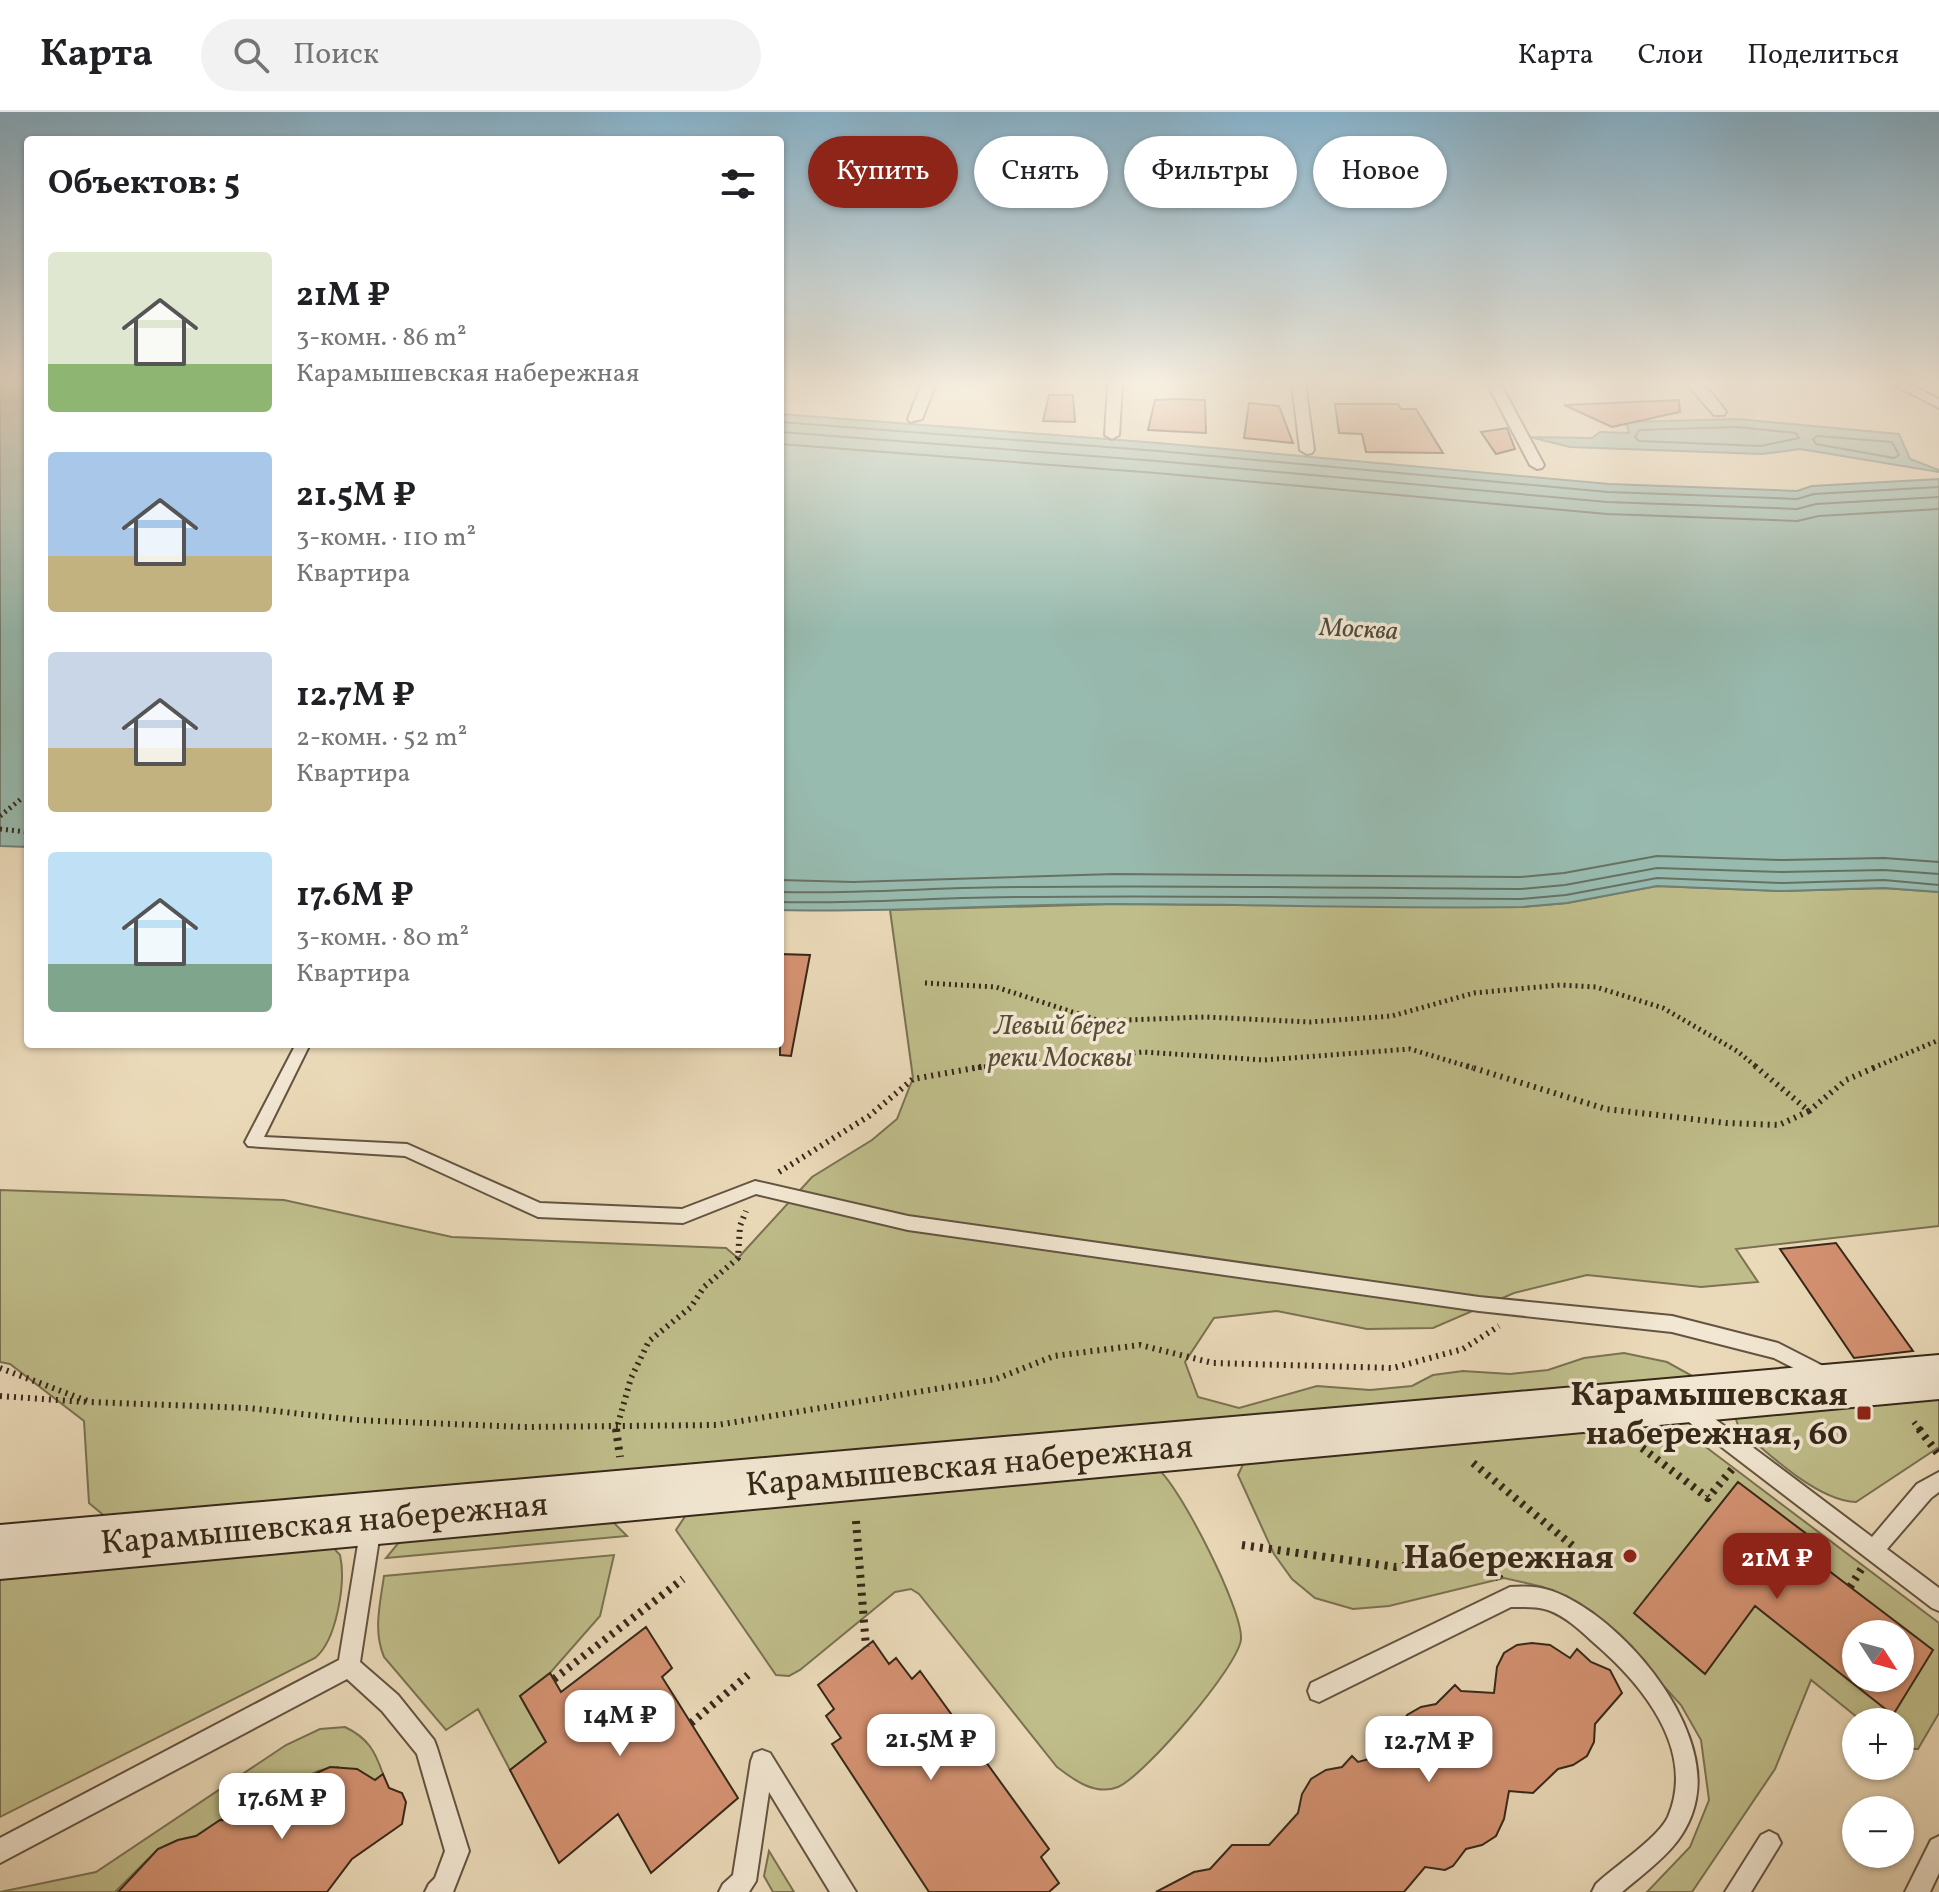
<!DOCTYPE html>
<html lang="ru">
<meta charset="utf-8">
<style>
body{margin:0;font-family:Vollkorn,serif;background:#f2f2f2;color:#202124;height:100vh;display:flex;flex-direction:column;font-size:30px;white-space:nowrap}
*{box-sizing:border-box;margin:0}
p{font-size:26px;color:#757577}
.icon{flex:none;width:44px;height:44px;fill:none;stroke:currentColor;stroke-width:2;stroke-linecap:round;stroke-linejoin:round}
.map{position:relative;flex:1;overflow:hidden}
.sheet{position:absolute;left:24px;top:24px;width:760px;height:912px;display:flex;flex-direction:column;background:#fff;border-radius:8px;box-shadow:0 2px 6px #0004}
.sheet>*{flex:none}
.top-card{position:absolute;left:808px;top:24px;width:760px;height:72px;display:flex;gap:16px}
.needle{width:52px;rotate:126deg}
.fabs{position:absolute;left:1842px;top:1508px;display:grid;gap:16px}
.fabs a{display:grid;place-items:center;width:72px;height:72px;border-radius:50%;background:#fff;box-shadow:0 2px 6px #0004;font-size:40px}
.price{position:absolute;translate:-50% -68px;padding:0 18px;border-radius:16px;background:#fff;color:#222;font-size:26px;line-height:52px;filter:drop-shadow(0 2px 4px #0008)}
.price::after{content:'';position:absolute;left:50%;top:48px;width:24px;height:18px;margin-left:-12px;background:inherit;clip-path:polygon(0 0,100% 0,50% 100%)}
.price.current{background:#8f2418;color:#fff}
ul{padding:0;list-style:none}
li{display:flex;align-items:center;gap:24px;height:200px;padding:0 24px}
li span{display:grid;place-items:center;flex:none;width:224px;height:160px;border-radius:8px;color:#555}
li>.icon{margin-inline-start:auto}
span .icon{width:96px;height:96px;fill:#fffc;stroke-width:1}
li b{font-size:34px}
h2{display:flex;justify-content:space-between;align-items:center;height:96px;padding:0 24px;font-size:34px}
.tag{padding:0 28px;border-radius:36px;background:#fff;box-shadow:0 2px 6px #0004;font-size:28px;line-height:72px}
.tag.current{background:#8f2418;color:#fff}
header{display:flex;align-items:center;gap:48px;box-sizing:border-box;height:112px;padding:0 40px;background:#fff;border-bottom:2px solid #e0e0e0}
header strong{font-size:38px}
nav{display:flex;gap:44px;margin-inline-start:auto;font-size:28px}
.search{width:560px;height:72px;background:#f2f2f2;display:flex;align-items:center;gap:20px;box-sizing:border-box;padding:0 28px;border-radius:44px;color:#757577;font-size:30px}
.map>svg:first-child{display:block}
</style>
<header>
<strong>Карта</strong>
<div class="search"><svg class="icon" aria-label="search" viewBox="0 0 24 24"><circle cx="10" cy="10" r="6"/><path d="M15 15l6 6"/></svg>Поиск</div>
<nav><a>Карта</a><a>Слои</a><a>Поделиться</a></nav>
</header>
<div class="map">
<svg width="1939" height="1780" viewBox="0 0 1939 1780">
<rect width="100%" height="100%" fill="#ebdab9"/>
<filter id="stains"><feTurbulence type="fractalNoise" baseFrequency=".0025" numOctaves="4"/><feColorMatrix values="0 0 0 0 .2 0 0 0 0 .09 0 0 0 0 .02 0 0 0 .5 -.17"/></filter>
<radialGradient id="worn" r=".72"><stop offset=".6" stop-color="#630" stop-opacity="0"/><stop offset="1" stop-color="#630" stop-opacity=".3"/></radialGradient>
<path fill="#bfbd8a" stroke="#7a7252" stroke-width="2" fill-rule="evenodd" d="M 1657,774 L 1783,779 L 1884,776 L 1939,780 L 1939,1114 L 1736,1137 L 1758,1170 L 1701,1175 L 1587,1163 L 1514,1181 L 1433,1216 L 1367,1217 L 1277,1199 L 1214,1206 L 1185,1250 L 1198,1285 L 1239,1296 L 1317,1274 L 1370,1278 L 1412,1274 L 1433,1263 L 1463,1259 L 1510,1262 L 1548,1258 L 1584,1246 L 1624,1241 L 1667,1250 L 1705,1271 L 108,1407 L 89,1391 L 84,1309 L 10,1252 L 0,1250 L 0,1078 L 284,1088 L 452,1125 L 726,1136 L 738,1146 L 812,1065 L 872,1028 L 897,1007 L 913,966 L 890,798 L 1114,792 L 1522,795 L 1567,791 Z
M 1939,1283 L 1939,1335 L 1856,1390 C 1818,1389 1767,1341 1739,1316 L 1734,1302 Z
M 1662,1308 L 1690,1323 L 1939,1511 L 1939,1601 L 1918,1637 L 1900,1637 L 1900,1610 L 1863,1610 L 1811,1568 L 1775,1657 L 1692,1780 L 1647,1780 L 1690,1735 L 1709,1688 L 1701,1628 L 1681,1593 L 1630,1537 L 1581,1495 L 1543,1475 L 1504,1466 L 1389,1494 L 1353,1497 L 1315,1486 L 1292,1467 L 1274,1442 L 1238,1363 L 1246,1346 ZM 1856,1522 L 1900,1522 L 1900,1566 L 1856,1566 Z
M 1159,1358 C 1181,1377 1243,1498 1241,1527 C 1239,1554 1144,1664 1118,1675 C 1095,1684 1074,1668 1057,1655 L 919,1482 L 911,1477 L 895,1480 L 800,1558 L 789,1564 L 776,1563 L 676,1418 L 690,1397 Z
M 608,1405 L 627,1424 L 386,1446 L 400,1429 Z
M 329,1431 L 340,1443 C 346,1470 337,1528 315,1546 L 0,1705 L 0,1461 Z
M 614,1443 L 600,1504 L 550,1561 L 520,1584 L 546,1630 L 510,1658 L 478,1597 L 446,1618 L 384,1545 C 373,1519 380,1492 384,1464 Z
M 345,1615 C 368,1626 375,1639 383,1662 L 368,1673 L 357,1657 L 341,1661 L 338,1655 C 286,1658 281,1710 251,1714 C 245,1715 238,1714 232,1713 L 228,1703 L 196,1724 L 178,1728 L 158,1737 L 115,1780 L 0,1780 L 96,1760 L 286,1633 L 320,1617 Z
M 769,1739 L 794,1780 L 773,1780 L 764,1764 Z"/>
<path fill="#98bbb0" stroke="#718074" stroke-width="2" d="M 0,274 L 28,274 L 28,735 L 0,734 Z
M 780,302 L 1158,331 L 1609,372 L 1797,379 L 1812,374 L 1939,367 L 1939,780 L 1884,776 L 1783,779 L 1657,774 L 1567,791 L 1522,795 C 1386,797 1250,792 1114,792 C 1003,792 891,801 780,798 Z
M 1738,307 L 1899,322 L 1910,347 L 1939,358 L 1939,360 L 1800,337 L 1762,342 L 1570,335 L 1530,325 L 1592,326 L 1600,320 L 1629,321 L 1626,310 Z"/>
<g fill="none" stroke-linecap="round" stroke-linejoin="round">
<path stroke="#677264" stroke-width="2" d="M 780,310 L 1158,339 L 1608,380 L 1797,387 L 1814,382 L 1939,375
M 1737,315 L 1796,321 L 1799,326 L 1761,334 L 1639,329 L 1635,325 L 1639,318 Z
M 780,320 L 1157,349 L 1607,390 L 1797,397 L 1816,392 L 1939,385
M 1818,324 L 1892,330 L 1899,343 L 1894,346 L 1816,332 L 1813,327 Z
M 780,332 L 1156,361 L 1607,402 L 1797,409 L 1819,404 L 1939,397
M 780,768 L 853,770 L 1114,762 L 1520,765 L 1564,761 L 1657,744 L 1782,748 L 1884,746 L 1939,750
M 780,780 C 861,782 942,775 1023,775 C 1189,773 1355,776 1521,777 L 1565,773 L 1657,756 L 1782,760 L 1884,758 L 1939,762
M 780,790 C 861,792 942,785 1023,785 C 1189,783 1355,786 1521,787 L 1566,783 L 1657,766 L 1783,771 L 1884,768 L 1939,773"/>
</g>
<path fill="#d59272" stroke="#362819" stroke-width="2" fill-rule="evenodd" d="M 1049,283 L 1073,283 L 1075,310 L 1043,309 Z
M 1175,287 L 1205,288 L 1206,321 L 1148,318 L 1155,288 Z
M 1679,288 L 1680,300 L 1612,315 L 1564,293 Z
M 1249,291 L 1279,294 L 1293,331 L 1244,326 Z
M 1335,292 L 1398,292 L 1401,297 L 1416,297 L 1443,341 L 1366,340 L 1362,322 L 1339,321 Z
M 1507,316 L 1515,337 L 1496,342 L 1481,320 Z
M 780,842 L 810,843 L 791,944 L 780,943 Z
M 1836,1131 L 1868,1176 L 1913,1239 L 1854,1246 L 1780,1137 Z
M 1738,1370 L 1808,1423 L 1799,1436 L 1933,1538 L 1893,1603 L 1755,1494 L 1705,1562 L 1634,1501 ZM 1856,1522 L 1900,1522 L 1900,1566 L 1856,1566 Z
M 646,1515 L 672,1556 L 662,1565 L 738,1686 L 651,1761 L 618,1702 L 559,1751 L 510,1658 L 546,1630 L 520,1584 L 550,1561 L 561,1580 Z
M 873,1529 L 889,1552 L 896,1546 L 912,1567 L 920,1559 L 1049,1737 L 1041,1745 L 1059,1771 L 1049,1780 L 929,1780 L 832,1632 L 841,1626 L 826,1604 L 834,1597 L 818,1573 Z
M 1532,1531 L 1550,1533 L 1570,1546 L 1577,1537 L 1591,1550 L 1610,1558 L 1622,1581 L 1595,1612 L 1594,1630 L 1587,1644 L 1573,1653 L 1558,1657 L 1533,1681 L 1509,1679 L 1504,1707 L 1496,1724 L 1482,1733 L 1466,1737 L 1453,1754 L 1445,1758 L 1425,1755 L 1404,1780 L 1156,1780 L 1194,1760 L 1210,1757 L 1232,1733 L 1269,1733 L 1298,1701 L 1302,1682 L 1311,1667 L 1326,1658 L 1342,1655 L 1352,1644 L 1358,1650 L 1369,1647 L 1384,1650 L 1397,1635 L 1399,1618 L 1407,1603 L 1421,1595 L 1436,1592 L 1455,1573 L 1461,1579 L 1494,1581 L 1497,1555 L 1504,1541 L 1517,1533 Z
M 330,1655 L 357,1657 L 375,1668 L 383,1662 L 389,1676 L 402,1681 L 406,1690 L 402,1712 L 352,1747 L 327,1780 L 118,1780 L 158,1737 L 178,1728 L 196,1724 L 220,1708 L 261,1709 L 273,1701 L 286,1683 L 303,1667 Z"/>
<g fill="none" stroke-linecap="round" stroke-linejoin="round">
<defs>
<path id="lane" d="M 296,932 L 310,932 L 264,1025 L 407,1032 L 540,1091 L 682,1097 L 755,1069 L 908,1104 L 1479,1185 L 1672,1204 L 1778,1231 L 1827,1256 L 1830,1262 L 1827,1268 L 1821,1270 L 1774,1246 L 1672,1220 L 1479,1199 L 908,1118 L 756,1082 L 683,1111 L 538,1105 L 405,1044 L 248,1034 L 245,1030 Z
M 1688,1289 L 1695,1292 L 1872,1425 L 1917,1372 L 1939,1360 L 1939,1380 L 1931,1386 L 1887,1437 L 1939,1476 L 1939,1499 L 1932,1496 L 1681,1304 L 1679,1298 L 1681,1292 Z
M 371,1404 L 378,1407 L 381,1414 L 360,1550 L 398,1583 L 434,1628 L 437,1636 L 469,1739 L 453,1780 L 425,1780 L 429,1772 L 435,1766 L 445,1739 L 417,1642 L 382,1599 L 347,1567 L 0,1751 L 0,1726 L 339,1548 L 361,1414 L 364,1407 Z
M 1510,1475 C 1524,1474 1538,1474 1552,1479 C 1621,1504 1711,1611 1696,1687 C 1688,1731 1654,1753 1622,1780 L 1592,1780 L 1596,1772 C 1614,1755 1658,1726 1668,1705 C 1697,1637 1641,1571 1593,1530 C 1580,1518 1565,1504 1548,1498 C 1536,1494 1523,1495 1511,1495 L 1319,1590 L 1311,1587 L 1308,1579 L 1311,1571 Z
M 762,1638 L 770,1641 L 856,1780 L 830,1780 L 769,1680 L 756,1769 L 749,1780 L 719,1780 L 723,1772 L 733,1763 L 751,1649 L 754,1641 Z
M 1769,1719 L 1777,1723 L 1781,1731 L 1751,1780 L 1725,1780 L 1761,1723 Z
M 1939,1724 L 1939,1761 L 1930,1780 L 1905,1780 L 1931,1728 Z"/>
<path id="street" d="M 922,271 L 936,271 L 922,307 L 910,310 L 908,307 Z
M 1108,271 L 1122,271 L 1119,323 L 1112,327 L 1105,323 Z
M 1292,271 L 1305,271 L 1314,338 L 1312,341 L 1307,342 L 1300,338 Z
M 1487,271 L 1500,271 L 1544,353 L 1542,356 L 1537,357 L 1530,353 Z
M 1686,271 C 1707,271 1714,283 1726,300 L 1724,303 L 1714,303 Z
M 1891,271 L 1906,271 L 1939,287 L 1939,296 Z"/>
<path id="secondary" d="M 1939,1243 L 1939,1287 L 0,1467 L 0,1413 Z"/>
</defs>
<use href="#lane" stroke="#635441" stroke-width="4"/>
<use href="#street" stroke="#635441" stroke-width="4"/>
<use href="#secondary" stroke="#362819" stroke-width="4"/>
<path stroke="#362819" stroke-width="5" stroke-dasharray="2 4" stroke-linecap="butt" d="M 0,704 L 21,687
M 0,717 L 28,720
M 925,871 L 996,875 L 1100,909 L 1205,905 L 1310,910 L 1392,904 L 1474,881 L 1560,873 L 1596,875 L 1663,896 L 1737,939 L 1758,956
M 972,956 L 1143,940 L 1264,948 L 1410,937 L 1473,956
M 1873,956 L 1939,928"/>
<path stroke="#362819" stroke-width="6" stroke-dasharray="2 5" stroke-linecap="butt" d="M 1467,954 L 1606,997 L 1726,1011 L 1779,1013 L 1809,999
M 1755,954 L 1809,999 L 1846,968 L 1878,954
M 779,1060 L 869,1004 L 913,967 L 986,954
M 0,1256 L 90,1290 L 248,1296 L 356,1308 L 523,1315 L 717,1313 L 996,1267 L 1054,1244 L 1140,1233 L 1213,1251 L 1393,1256 L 1463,1237 L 1499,1214
M 0,1284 L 85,1290
M 1914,1310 L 1921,1319
M 616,1319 L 631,1266 L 649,1229 L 691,1195 L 704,1175 L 738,1146 L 740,1114 L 746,1099"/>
<path stroke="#362819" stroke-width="8" stroke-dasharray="3 6" stroke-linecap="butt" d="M 616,1317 L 620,1345
M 1919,1317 L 1939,1343
M 1642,1336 L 1708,1386 L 1733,1356
M 1473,1351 L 1573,1434
M 856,1409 L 866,1535
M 1242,1433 L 1396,1455 L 1487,1445 L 1500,1467
M 1850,1475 L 1862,1456
M 554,1567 L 683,1467
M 691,1611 L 748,1563"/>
<use href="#lane" fill="#f2e7d2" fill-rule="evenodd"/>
<use href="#street" fill="#f2e7d2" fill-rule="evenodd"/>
<use href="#secondary" fill="#f2e7d2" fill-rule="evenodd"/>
</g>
<linearGradient id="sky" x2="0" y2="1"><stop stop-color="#88b7d2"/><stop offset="0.52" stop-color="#f6eee0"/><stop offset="1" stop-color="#f6eee0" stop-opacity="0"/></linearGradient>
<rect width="1939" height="520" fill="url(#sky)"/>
<g fill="#8f2418" stroke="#f2e7d2" stroke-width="3">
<rect x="1856" y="1293" width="16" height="16" rx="4"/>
<circle cx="1630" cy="1444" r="8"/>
</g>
<g text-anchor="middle" stroke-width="7" stroke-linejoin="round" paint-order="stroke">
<g font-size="26" font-style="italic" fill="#4e4d3f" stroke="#f2e7d2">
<text transform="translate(1359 516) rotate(3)" y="9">Москва</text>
</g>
<g font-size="28" font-style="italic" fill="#584d35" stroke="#f2e7d2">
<text x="1060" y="922">Левый берег<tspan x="1060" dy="32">реки Москвы</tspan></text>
</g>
<g font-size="34" font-weight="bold" fill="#362819" stroke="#f2e7d2" text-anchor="end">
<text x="1848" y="1293">Карамышевская<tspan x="1848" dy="39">набережная, 60</tspan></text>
<text x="1614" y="1456">Набережная</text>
</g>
<g font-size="34" fill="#362819" stroke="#f2e7d2">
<text transform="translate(969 1352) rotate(-5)" y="12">Карамышевская набережная</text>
<text transform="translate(324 1410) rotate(-5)" y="12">Карамышевская набережная</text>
</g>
</g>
<rect width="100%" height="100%" filter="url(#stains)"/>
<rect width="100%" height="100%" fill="url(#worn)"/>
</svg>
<div class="fabs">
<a><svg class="needle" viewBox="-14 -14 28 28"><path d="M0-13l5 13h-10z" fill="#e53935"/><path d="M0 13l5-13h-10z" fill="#757577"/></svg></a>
<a>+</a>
<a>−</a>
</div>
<b class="price current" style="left:1777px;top:1489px">21M ₽</b>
<b class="price" style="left:620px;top:1646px">14M ₽</b>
<b class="price" style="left:931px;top:1670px">21.5M ₽</b>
<b class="price" style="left:1429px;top:1672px">12.7M ₽</b>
<b class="price" style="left:282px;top:1729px">17.6M ₽</b>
<div class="top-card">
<a class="tag current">Купить</a>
<a class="tag">Снять</a>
<a class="tag">Фильтры</a>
<a class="tag">Новое</a>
</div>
<section class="sheet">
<h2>Объектов: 5<svg class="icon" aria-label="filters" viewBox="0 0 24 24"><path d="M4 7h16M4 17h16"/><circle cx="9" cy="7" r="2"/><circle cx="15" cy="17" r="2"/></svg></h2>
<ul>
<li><span style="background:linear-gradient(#dfe7d0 70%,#8fb573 0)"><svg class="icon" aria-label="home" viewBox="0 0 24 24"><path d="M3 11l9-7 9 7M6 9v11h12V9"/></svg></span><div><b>21M ₽</b><p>3-комн. · 86 m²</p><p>Карамышевская набережная</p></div></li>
<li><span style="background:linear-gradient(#a9c7e8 65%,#c2b280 0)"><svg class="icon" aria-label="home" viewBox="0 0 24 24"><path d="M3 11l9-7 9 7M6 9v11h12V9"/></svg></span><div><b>21.5M ₽</b><p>3-комн. · 110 m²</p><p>Квартира</p></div></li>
<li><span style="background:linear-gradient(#c9d6e8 60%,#c2b280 0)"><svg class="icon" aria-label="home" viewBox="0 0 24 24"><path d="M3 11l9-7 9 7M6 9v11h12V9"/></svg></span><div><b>12.7M ₽</b><p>2-комн. · 52 m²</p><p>Квартира</p></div></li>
<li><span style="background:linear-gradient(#bfe0f5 70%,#7fa58c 0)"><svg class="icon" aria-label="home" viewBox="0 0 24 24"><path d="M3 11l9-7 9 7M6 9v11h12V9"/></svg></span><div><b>17.6M ₽</b><p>3-комн. · 80 m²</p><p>Квартира</p></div></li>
</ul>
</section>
</div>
